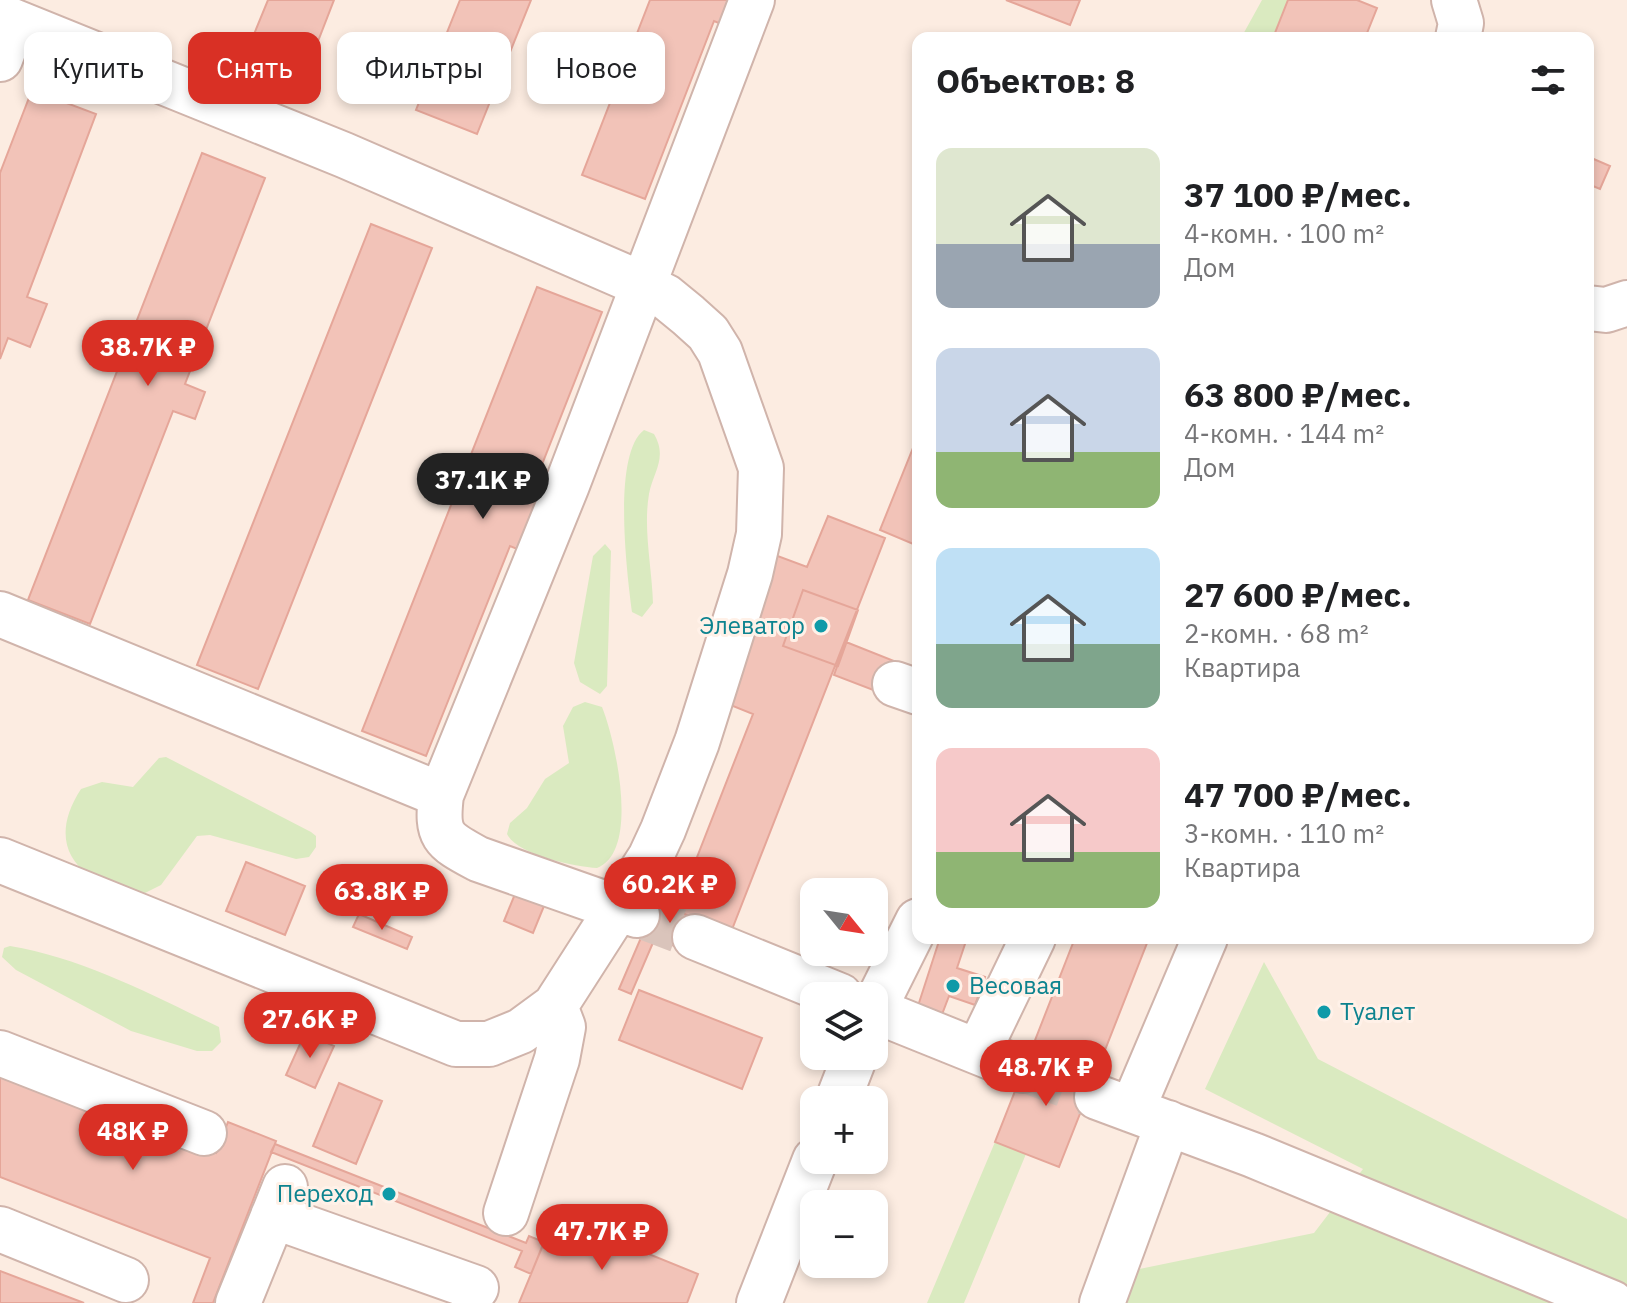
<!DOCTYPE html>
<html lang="ru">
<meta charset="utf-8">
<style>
body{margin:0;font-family:"IBM Plex Sans",sans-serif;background:#f2f2f2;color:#202124;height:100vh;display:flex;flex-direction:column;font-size:30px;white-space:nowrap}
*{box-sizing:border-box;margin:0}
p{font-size:26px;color:#757577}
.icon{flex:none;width:44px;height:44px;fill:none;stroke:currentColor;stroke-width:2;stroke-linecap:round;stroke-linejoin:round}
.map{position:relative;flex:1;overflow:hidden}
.side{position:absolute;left:912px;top:32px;width:682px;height:912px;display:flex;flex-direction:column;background:#fff;border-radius:16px;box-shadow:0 4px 12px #0003}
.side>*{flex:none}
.hud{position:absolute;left:24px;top:32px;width:760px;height:72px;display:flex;gap:16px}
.needle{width:52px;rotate:120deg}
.fabs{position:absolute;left:800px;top:878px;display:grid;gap:16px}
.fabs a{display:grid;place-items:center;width:88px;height:88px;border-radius:16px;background:#fff;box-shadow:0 4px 12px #0003;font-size:40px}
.price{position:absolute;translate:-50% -68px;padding:0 18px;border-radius:28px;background:#d93025;color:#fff;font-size:26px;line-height:52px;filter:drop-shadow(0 2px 4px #0008)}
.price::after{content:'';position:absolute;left:50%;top:48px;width:24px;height:18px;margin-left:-12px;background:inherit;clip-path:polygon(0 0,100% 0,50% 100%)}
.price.selected{background:#222;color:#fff}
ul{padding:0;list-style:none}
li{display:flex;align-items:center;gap:24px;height:200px;padding:0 24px}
li span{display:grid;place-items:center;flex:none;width:224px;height:160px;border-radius:16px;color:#555}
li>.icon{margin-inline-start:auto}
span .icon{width:96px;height:96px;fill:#fffc;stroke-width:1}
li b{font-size:34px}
h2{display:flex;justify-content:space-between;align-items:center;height:96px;padding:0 24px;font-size:34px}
.pill{padding:0 28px;border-radius:16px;background:#fff;box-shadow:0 4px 12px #0003;font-size:28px;line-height:72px}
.pill.selected{background:#d93025;color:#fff}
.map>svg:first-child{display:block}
</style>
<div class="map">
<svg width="1627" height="1303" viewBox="0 0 1627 1303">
<rect width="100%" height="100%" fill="#fcece1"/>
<path fill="#daeac0" d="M 1262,0 L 1288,0 L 1273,38 L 1241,38 Z
M 644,430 L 654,434 C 668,458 653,472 649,494 C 643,529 652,568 653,603 L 642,617 L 632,612 C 627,574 612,454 644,430 Z
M 605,544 L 611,551 L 607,686 L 600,694 L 580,682 L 574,663 L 593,556 Z
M 585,702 L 602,707 C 615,739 641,851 597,868 C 575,867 517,855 507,834 L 510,823 L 527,808 L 545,779 L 569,763 L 563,726 L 573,707 Z
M 166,757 L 311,832 L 316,836 L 316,847 L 309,857 L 296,859 L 210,835 L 197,836 L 161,885 L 145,893 C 82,887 42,849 81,789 L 102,782 L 133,787 L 159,758 Z
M 10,946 C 83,958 152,995 219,1027 L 221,1042 L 212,1051 L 197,1051 L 131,1031 L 16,970 L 2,957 L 4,948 Z
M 1264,962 L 1318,1059 L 1627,1219 L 1627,1303 L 1120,1303 L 1120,1273 L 1314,1233 L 1363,1169 L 1205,1089 Z
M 995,1142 L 1026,1154 L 964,1303 L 927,1303 Z"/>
<path fill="#f2c3b8" stroke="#e5a699" stroke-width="2" d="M 268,0 L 334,0 L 308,67 L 250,44 Z
M 460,0 L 531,0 L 477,134 L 416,110 Z
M 650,0 L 747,0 L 736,30 L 714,21 L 645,199 L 582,175 Z
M 1006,0 L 1080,0 L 1070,25 Z
M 1288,0 L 1357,0 L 1377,8 L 1365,38 L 1273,38 Z
M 32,90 L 96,114 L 27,297 L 47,304 L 30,347 L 8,338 L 0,359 L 0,173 Z
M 202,153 L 265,178 L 185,384 L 205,392 L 195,419 L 173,411 L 90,624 L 28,600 Z
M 1589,157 L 1610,166 L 1600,189 L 1588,184 Z
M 371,224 L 432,248 L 258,689 L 197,665 Z
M 537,287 L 602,312 L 530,495 L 547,502 L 527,553 L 510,546 L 426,756 L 362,731 Z
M 915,443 L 918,445 L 918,546 L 880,530 Z
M 828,516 L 885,538 L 731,932 L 676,911 L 753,714 L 718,700 L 775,555 L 807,567 Z
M 803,590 L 858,610 L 838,666 L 783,646 Z
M 846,642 L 894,661 L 881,693 L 834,675 Z
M 246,862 L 305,886 L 285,935 L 226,911 Z
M 515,894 L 544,906 L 533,933 L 504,921 Z
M 644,898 L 702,921 L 689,952 L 643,933 Z
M 359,914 L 412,937 L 407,949 L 353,927 Z
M 643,933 L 655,938 L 631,994 L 619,989 Z
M 940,938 L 967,938 L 957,968 L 985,977 L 975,1005 L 949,996 L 941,1017 L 917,1009 Z
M 1075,938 L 1149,938 L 1096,1073 L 1032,1048 Z
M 639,990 L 762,1038 L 742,1089 L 619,1040 Z
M 305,1033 L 334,1046 L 315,1088 L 286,1075 Z
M 1032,1048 L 1096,1073 L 1059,1167 L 995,1142 Z
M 0,1070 L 216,1153 L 228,1122 L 276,1141 L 213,1303 L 193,1303 L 210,1258 L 0,1177 Z
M 339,1083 L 382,1101 L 356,1164 L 313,1146 Z
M 275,1144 L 526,1243 L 529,1236 L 544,1242 L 531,1274 L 515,1267 L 522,1251 L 271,1152 Z
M 555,1216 L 698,1274 L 687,1303 L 519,1303 Z
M 0,1271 L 84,1303 L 0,1303 Z"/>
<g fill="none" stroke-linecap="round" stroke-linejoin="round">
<path stroke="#dac4bb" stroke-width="44" stroke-dasharray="44 22" stroke-linecap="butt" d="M 637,915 L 695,937
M 1023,1070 L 1097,1097"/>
<defs>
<path id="minor" d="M 1454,0 L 1461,23 L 1458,38
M 0,16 L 344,155 L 630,279 L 666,297 L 688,315 L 708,333 L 720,352 L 761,468 L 759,534 L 750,574 L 697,742 L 663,830 L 650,858 L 555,1006 L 521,1031 L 489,1044 L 456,1044 L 0,860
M 0,59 L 14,22
M 1588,308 L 1606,310 L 1627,303
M 0,614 L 441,795
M 895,684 L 918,692
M 637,915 L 478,859 C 443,840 436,837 441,795 L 567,485 L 752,0
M 695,937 L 840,996
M 874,1009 L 918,921
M 874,1010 L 1023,1070
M 978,1052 L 1033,938
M 0,1053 L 204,1133
M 1097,1097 L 1253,1155 L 1612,1303
M 838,1100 L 855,1056
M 1132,1110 L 1205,938
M 506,1213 L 557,1059 L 563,1027 L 555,1006
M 273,1216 L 476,1288
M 0,1229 L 126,1280
M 238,1303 L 285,1187
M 759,1303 L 815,1160
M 1102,1303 L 1168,1123"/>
</defs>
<use href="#minor" stroke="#d0b4ab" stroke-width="48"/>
<use href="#minor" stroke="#fff" stroke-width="44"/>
</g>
<g fill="#0f9aa8" stroke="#fff1e8" stroke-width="3">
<circle cx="821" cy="626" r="8"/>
<circle cx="953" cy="986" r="8"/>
<circle cx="1324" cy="1012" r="8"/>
<circle cx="389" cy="1194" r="8"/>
</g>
<g text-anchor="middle" stroke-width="6" stroke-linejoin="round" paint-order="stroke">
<g font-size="24" fill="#0d838f" stroke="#fff1e8" text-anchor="end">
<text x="805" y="634">Элеватор</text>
<text x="969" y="994" text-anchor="start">Весовая</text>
<text x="1340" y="1020" text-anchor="start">Туалет</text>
<text x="373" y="1202">Переход</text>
</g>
</g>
</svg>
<div class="fabs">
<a><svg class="needle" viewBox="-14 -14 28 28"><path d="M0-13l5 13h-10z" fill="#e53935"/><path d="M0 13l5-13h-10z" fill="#757577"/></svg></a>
<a><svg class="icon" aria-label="layers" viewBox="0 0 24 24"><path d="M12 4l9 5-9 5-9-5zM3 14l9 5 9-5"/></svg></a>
<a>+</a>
<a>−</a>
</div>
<b class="price" style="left:148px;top:388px">38.7K ₽</b>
<b class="price selected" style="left:483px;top:521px">37.1K ₽</b>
<b class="price" style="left:670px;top:925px">60.2K ₽</b>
<b class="price" style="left:382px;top:932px">63.8K ₽</b>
<b class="price" style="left:310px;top:1060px">27.6K ₽</b>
<b class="price" style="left:1046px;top:1108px">48.7K ₽</b>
<b class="price" style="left:133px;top:1172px">48K ₽</b>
<b class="price" style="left:602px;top:1272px">47.7K ₽</b>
<div class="hud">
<a class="pill">Купить</a>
<a class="pill selected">Снять</a>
<a class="pill">Фильтры</a>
<a class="pill">Новое</a>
</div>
<section class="side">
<h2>Объектов: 8<svg class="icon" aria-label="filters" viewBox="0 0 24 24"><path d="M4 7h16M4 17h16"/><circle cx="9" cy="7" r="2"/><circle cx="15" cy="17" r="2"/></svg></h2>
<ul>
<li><span style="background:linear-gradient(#dfe7d0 60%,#9aa5b1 0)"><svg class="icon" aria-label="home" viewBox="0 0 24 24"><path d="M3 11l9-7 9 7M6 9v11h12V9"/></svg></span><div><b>37 100 ₽/мес.</b><p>4-комн. · 100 m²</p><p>Дом</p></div></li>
<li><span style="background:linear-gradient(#c9d6e8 65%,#8fb573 0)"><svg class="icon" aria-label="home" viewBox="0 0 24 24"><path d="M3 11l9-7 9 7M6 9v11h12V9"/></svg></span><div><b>63 800 ₽/мес.</b><p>4-комн. · 144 m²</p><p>Дом</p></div></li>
<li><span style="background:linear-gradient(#bfe0f5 60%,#7fa58c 0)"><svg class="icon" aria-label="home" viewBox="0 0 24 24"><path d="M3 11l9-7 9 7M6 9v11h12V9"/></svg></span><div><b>27 600 ₽/мес.</b><p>2-комн. · 68 m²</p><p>Квартира</p></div></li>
<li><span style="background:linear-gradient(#f6c9c9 65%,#8fb573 0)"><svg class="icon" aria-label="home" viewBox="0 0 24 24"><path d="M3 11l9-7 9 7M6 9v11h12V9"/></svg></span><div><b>47 700 ₽/мес.</b><p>3-комн. · 110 m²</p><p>Квартира</p></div></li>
</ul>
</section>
</div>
